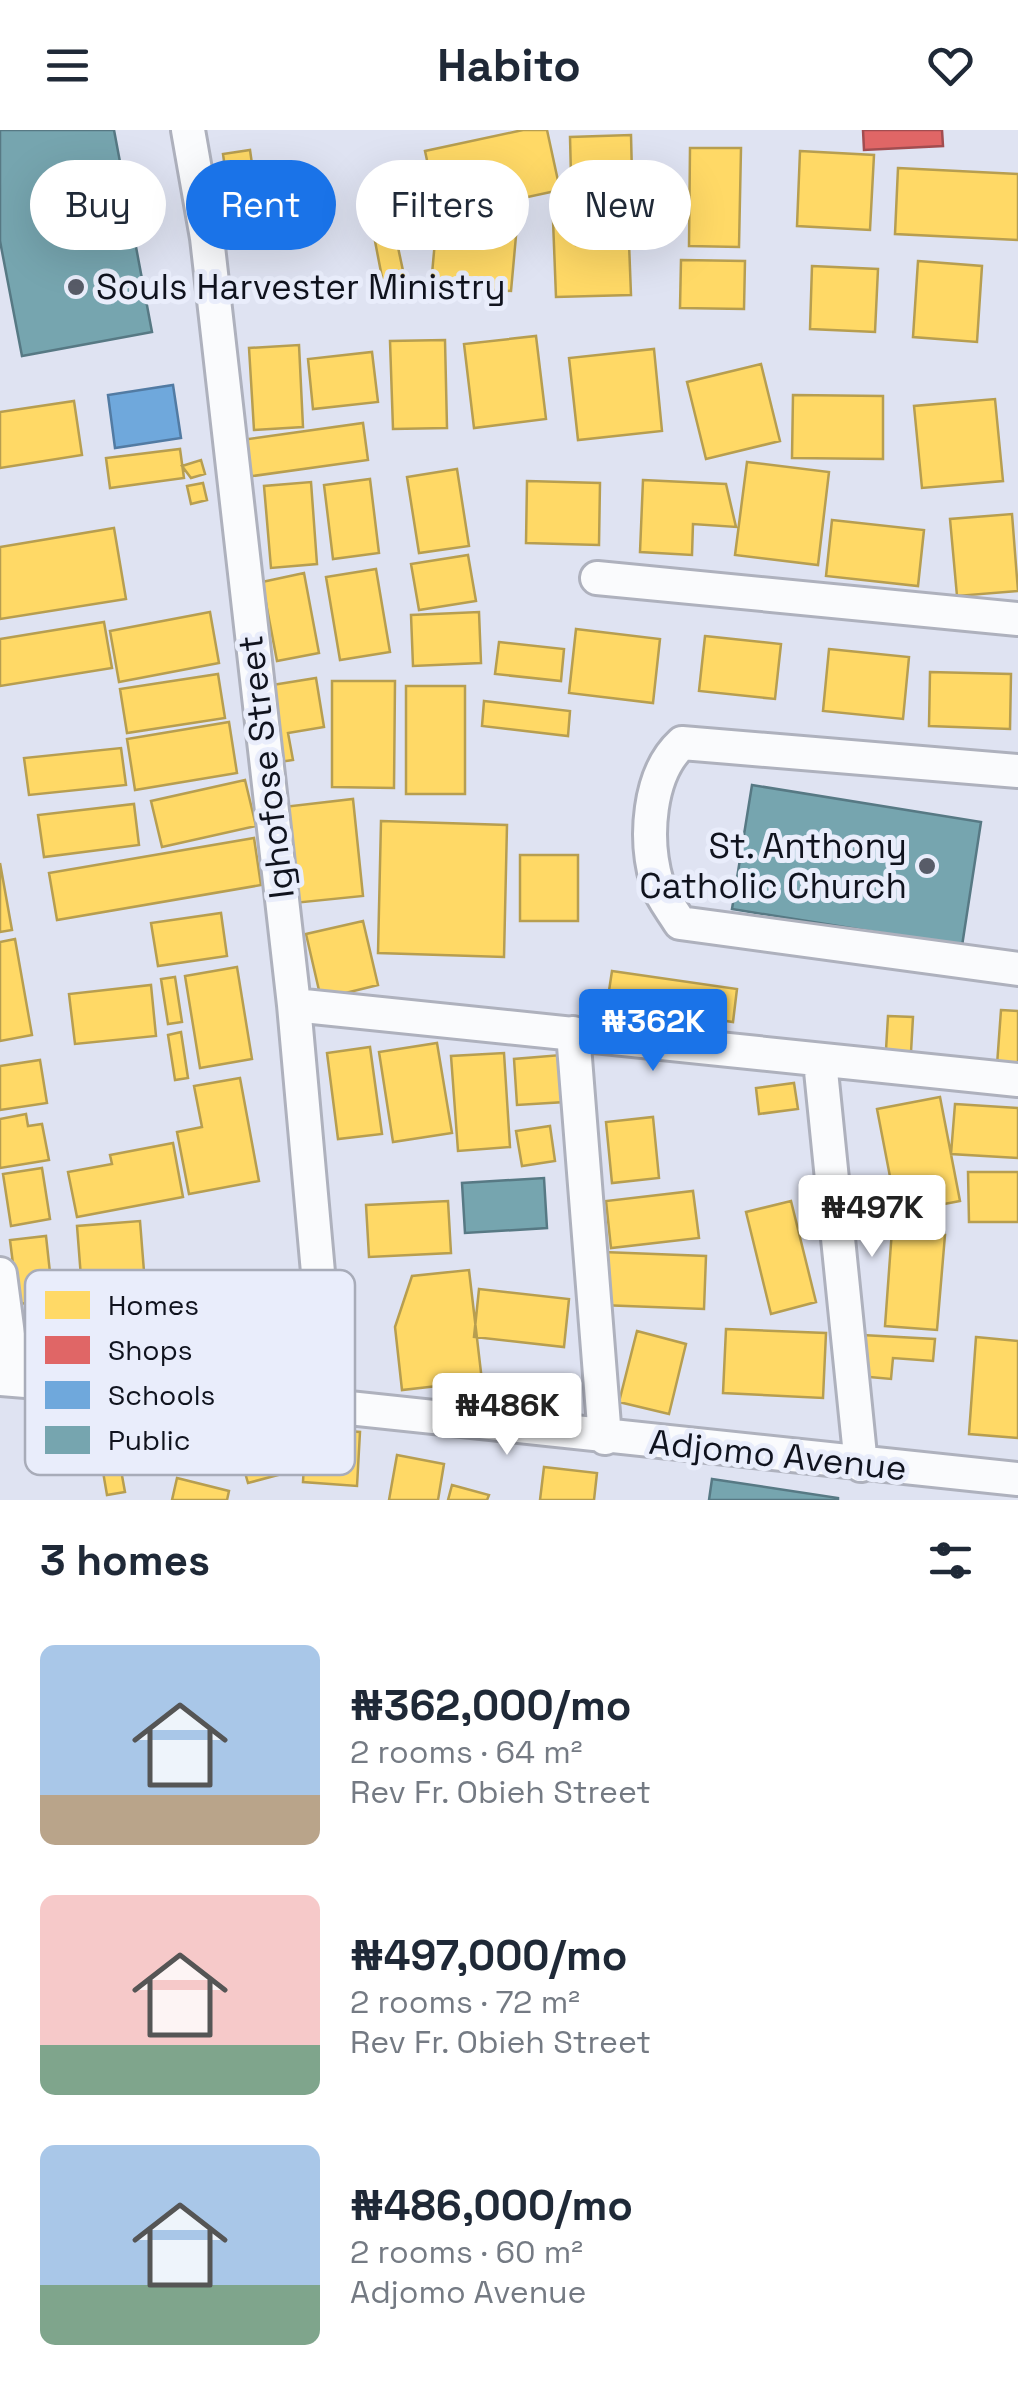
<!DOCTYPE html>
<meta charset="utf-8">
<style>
body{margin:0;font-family:"Space Grotesk",sans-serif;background:#f6f6f7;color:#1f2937;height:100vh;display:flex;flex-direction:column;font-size:38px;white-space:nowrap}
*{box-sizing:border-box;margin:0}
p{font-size:32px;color:#747a83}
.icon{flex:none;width:55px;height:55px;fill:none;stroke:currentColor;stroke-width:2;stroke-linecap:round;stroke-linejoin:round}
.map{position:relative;height:1370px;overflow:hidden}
.details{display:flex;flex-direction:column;background:#fff;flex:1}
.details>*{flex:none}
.banner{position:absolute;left:30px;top:30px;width:960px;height:90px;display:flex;gap:20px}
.price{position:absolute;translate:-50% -85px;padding:0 22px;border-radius:10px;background:#fff;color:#222;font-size:32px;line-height:65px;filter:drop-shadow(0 2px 5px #0008)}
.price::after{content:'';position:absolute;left:50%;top:60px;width:30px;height:22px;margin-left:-15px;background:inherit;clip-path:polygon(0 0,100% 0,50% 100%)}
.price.on{background:#1a73e8;color:#fff}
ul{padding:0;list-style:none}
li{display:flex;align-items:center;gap:30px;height:250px;padding:0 40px}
li span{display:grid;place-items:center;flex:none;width:280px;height:200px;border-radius:15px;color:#555}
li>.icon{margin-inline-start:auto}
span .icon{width:120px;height:120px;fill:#fffc;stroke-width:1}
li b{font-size:42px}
h2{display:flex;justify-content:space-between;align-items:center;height:120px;padding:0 40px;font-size:42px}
.chip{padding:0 35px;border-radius:45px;background:#fff;box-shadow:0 10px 40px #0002;font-size:35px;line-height:90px}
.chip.on{background:#1a73e8;color:#fff}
header{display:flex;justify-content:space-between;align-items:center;height:130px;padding:0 40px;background:#fff;font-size:45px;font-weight:600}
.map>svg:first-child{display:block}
</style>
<header><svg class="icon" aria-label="menu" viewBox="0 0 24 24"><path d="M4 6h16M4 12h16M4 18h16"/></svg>Habito<svg class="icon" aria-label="heart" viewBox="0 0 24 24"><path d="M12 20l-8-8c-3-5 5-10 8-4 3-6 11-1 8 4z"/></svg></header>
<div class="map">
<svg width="1018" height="1370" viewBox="0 0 1018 1370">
<rect width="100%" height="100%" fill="#dfe3f2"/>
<path fill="#ffd966" stroke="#b79e50" stroke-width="2.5" d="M 523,0 L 547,0 L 560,60 L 439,86 L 425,21 Z
M 631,5 L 633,85 L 572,86 L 570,7 Z
M 690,18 L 741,18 L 739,117 L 689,116 Z
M 250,20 L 261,97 L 234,101 L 223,24 Z
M 800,21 L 874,25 L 870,100 L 797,96 Z
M 898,38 L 1018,44 L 1018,110 L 895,104 Z
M 575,89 L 576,115 L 629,113 L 631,165 L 556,167 L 553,90 Z
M 436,100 L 516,106 L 511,161 L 431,155 Z
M 374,106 L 396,108 L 408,164 L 386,168 Z
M 681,130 L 745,131 L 744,179 L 680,178 Z
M 918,131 L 982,136 L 977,212 L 913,207 Z
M 812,136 L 878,139 L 875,202 L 810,199 Z
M 536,206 L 546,289 L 474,298 L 464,214 Z
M 445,210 L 447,298 L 393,299 L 390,211 Z
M 299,215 L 303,297 L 254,300 L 249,218 Z
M 654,219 L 662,301 L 578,310 L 569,228 Z
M 372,222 L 378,272 L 313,279 L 308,229 Z
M 761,234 L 780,311 L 706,329 L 687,252 Z
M 793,265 L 883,266 L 883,329 L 792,328 Z
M 995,269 L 1003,351 L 922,358 L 914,276 Z
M 74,271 L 82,325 L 0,338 L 0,282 Z
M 363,293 L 368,330 L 246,347 L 241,310 Z
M 180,319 L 184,348 L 110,358 L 106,328 Z
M 201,330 L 205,344 L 191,348 L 182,336 Z
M 747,332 L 829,342 L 818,435 L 735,425 Z
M 457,339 L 469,416 L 419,423 L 407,347 Z
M 370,349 L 379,423 L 333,429 L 324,355 Z
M 643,350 L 726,354 L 736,397 L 693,394 L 692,425 L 640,422 Z
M 527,351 L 600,353 L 599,415 L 526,413 Z
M 311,352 L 317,434 L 271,438 L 264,356 Z
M 203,353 L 207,370 L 191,374 L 187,356 Z
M 1012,384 L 1018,461 L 957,466 L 950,389 Z
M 832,390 L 924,400 L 918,456 L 826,446 Z
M 114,398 L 126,469 L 0,489 L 0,417 Z
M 468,425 L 476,471 L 419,480 L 411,434 Z
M 376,439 L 390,522 L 340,530 L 326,447 Z
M 304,443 L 319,523 L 277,531 L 262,452 Z
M 210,482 L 219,533 L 119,552 L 110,501 Z
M 479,482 L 481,533 L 413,536 L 411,485 Z
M 104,492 L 112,538 L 0,556 L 0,509 Z
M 576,499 L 660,509 L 653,573 L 569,563 Z
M 705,506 L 781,514 L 775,569 L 699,561 Z
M 499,512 L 564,519 L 561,551 L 495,544 Z
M 829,519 L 909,527 L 903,589 L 823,581 Z
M 930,542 L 1011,544 L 1010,599 L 929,596 Z
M 218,544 L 225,588 L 127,603 L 120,559 Z
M 316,548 L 324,597 L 288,603 L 293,630 L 279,632 L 266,556 Z
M 332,551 L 395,551 L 394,658 L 332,657 Z
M 406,556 L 465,556 L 465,664 L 406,664 Z
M 484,571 L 570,581 L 568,606 L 482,596 Z
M 229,592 L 237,643 L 135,660 L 127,609 Z
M 121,618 L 126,655 L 29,665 L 24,628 Z
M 245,650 L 256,696 L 162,717 L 151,671 Z
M 353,669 L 363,766 L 294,773 L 283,677 Z
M 134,674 L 139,715 L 44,727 L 38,685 Z
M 381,691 L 507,695 L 504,827 L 378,823 Z
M 254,708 L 261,755 L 57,790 L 49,743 Z
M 520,725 L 578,725 L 578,791 L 520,791 Z
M 0,733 L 12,800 L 0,802 Z
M 221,783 L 227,826 L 158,836 L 151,793 Z
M 363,791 L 378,855 L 321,869 L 306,804 Z
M 15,809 L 32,905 L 0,911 L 0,812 Z
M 237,837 L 252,929 L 200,938 L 185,846 Z
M 612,841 L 737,859 L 733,892 L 607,874 Z
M 175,847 L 182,892 L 168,894 L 161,849 Z
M 151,855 L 156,906 L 75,914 L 69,864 Z
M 1001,880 L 1018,881 L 1018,937 L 997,935 Z
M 888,886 L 913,887 L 911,922 L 886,920 Z
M 181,902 L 188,948 L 175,950 L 168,905 Z
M 437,913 L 452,1003 L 393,1012 L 379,922 Z
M 370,917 L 382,1004 L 338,1009 L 327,923 Z
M 504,923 L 510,1017 L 458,1021 L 451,926 Z
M 561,925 L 565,972 L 517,975 L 514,929 Z
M 40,930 L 47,973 L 0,980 L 0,936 Z
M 240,948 L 259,1051 L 189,1064 L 177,1002 L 202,997 L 194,956 Z
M 794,953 L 798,979 L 759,984 L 756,958 Z
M 940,967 L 960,1071 L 897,1083 L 877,979 Z
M 955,974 L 1018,978 L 1018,1028 L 951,1024 Z
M 26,984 L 28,996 L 42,994 L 49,1030 L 0,1038 L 0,989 Z
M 653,987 L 659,1048 L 612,1053 L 606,992 Z
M 550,996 L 555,1031 L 522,1036 L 516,1001 Z
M 173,1013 L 183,1067 L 77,1087 L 68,1042 L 112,1034 L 110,1025 Z
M 42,1038 L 50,1089 L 11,1096 L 3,1044 Z
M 968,1042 L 1018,1042 L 1018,1092 L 969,1092 Z
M 693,1061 L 699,1108 L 611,1118 L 606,1071 Z
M 448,1071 L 451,1123 L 369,1127 L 366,1075 Z
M 791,1071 L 816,1172 L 771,1184 L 746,1082 Z
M 140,1091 L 148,1192 L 107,1195 L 104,1184 L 84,1186 L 77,1096 Z
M 892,1100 L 945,1105 L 937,1200 L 885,1196 Z
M 46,1106 L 53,1170 L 18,1174 L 10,1110 Z
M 603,1122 L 706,1126 L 704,1179 L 601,1175 Z
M 469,1140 L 482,1251 L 402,1260 L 395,1197 L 412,1146 Z
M 479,1159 L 569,1169 L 564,1217 L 474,1207 Z
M 726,1199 L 826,1203 L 823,1268 L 723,1263 Z
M 77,1200 L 78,1232 L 18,1233 L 17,1201 Z
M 637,1201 L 686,1214 L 669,1284 L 619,1272 Z
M 862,1205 L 935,1209 L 933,1231 L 893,1228 L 891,1249 L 859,1246 Z
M 976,1207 L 1018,1211 L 1018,1308 L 969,1304 Z
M 213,1284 L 277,1295 L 289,1342 L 248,1353 L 239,1322 L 209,1330 L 205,1326 L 160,1330 L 157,1300 L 214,1295 Z
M 306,1298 L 360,1302 L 357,1356 L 303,1352 Z
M 397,1325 L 444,1334 L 438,1370 L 389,1370 Z
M 127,1326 L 129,1339 L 121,1340 L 125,1362 L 107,1365 L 102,1336 L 110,1334 L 109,1329 Z
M 544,1337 L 597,1343 L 594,1370 L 540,1370 Z
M 177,1348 L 229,1361 L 227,1370 L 172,1370 Z
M 452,1355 L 489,1365 L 487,1370 L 448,1370 Z"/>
<path fill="#e06666" stroke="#a24d50" stroke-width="2.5" d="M 863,0 L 942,0 L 943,16 L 864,20 Z"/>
<path fill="#6fa8dc" stroke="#527ba3" stroke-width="2.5" d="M 173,255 L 181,308 L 115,318 L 108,265 Z"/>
<path fill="#76a5af" stroke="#577984" stroke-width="2.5" d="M 0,0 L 114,0 L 152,202 L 22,226 L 0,111 Z
M 752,655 L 981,692 L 962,816 L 732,779 Z
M 544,1048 L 547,1098 L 465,1103 L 462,1053 Z
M 712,1349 L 838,1368 L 838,1370 L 709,1370 Z"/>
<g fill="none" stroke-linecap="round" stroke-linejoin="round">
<defs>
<path id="minor" d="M 188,0 L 207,108 L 294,875 L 330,1276
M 597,448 L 1018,489
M 1018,641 L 682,613 C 648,644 644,709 657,753 C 661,767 673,781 680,793 L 1018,839
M 294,875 L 1018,950
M 573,903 L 605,1308
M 820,931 L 861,1335
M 0,1144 L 14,1250
M 0,1249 L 330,1276 L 1018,1349"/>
</defs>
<use href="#minor" stroke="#aeb1bd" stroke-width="38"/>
<use href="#minor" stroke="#fafbfd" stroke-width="32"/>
</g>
<g fill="#585c68" stroke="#e9edfb" stroke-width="4">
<circle cx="76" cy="157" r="10"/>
<circle cx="927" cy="736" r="10"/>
</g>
<g text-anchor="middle" stroke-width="10" stroke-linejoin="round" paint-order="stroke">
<g font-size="35" fill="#10131e" stroke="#e9edfb" text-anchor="start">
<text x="96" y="169">Souls Harvester Ministry</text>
<text x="907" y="728" text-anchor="end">St. Anthony<tspan x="907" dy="40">Catholic Church</tspan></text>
</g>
<g font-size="35" fill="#10131e" stroke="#e9edfb">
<text transform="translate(266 637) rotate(-97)" y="12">Ighofose Street</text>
<text transform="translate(778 1325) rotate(6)" y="12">Adjomo Avenue</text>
</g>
</g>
<rect x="25" y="1140" width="330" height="205" rx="15" fill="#e9edfb" stroke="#a8acb9" stroke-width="2.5"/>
<rect x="45" y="1161" width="45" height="28" fill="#ffd966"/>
<rect x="45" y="1206" width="45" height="28" fill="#e06666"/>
<rect x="45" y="1251" width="45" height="28" fill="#6fa8dc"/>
<rect x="45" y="1296" width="45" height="28" fill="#76a5af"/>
<g font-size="28" fill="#10131e">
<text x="108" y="1185">Homes</text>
<text x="108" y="1230">Shops</text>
<text x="108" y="1275">Schools</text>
<text x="108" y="1320">Public</text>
</g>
</svg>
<b class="price on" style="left:653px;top:944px">₦362K</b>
<b class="price" style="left:872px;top:1130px">₦497K</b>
<b class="price" style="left:507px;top:1328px">₦486K</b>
<div class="banner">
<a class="chip">Buy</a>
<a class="chip on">Rent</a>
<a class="chip">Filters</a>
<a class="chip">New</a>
</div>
</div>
<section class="details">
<h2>3 homes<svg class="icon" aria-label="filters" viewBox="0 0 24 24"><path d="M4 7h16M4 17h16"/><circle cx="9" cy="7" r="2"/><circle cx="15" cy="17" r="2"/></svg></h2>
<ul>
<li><span style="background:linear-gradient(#a9c7e8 75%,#b9a48a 0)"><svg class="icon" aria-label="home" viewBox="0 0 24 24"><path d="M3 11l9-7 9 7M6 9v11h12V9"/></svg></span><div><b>₦362,000/mo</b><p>2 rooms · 64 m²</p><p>Rev Fr. Obieh Street</p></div></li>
<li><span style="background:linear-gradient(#f6c9c9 75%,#7fa58c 0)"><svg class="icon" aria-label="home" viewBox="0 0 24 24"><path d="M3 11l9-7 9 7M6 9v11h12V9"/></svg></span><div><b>₦497,000/mo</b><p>2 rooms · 72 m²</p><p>Rev Fr. Obieh Street</p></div></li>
<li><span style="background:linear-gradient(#a9c7e8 70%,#7fa58c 0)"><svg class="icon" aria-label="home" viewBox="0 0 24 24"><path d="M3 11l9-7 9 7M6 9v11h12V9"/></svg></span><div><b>₦486,000/mo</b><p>2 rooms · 60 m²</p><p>Adjomo Avenue</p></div></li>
</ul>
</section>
